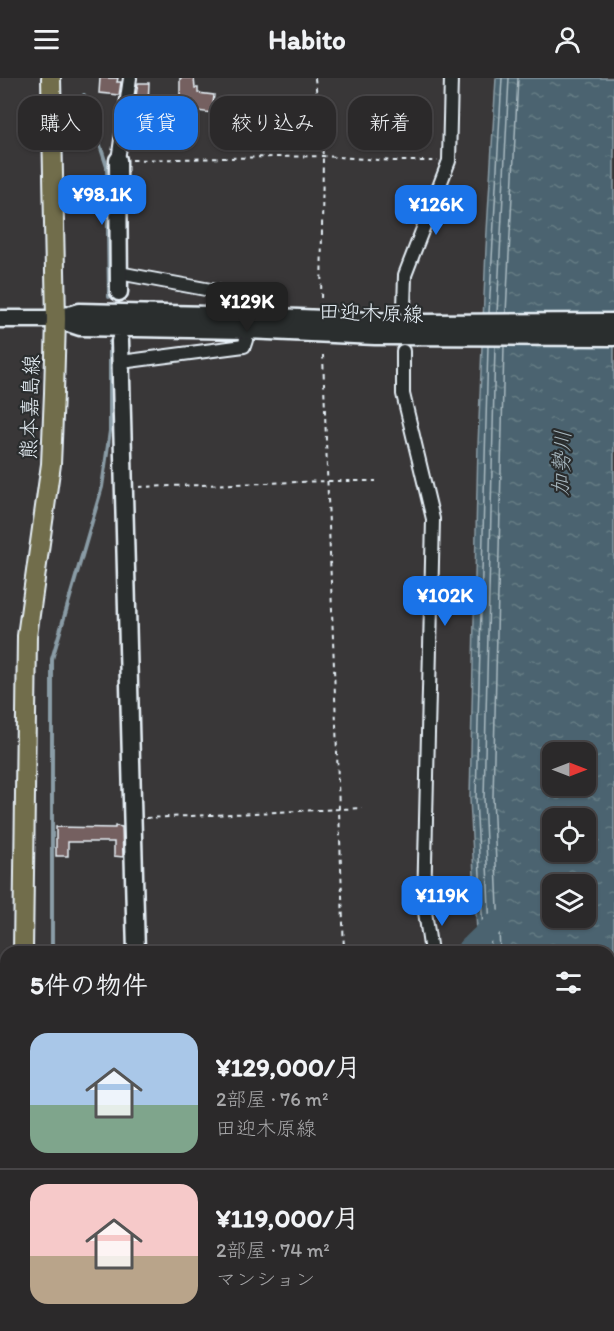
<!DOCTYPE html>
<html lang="ja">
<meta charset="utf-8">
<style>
body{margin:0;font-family:Itim,"Klee One",sans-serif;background:#373536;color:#f1f3f6;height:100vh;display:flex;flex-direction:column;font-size:22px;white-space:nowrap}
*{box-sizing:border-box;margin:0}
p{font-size:20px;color:#a6a6a8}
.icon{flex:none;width:33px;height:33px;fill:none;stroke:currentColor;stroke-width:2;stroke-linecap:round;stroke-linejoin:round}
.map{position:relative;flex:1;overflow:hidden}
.panel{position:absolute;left:0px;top:868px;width:615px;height:386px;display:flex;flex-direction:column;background:#2b292a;border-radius:18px 18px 0 0;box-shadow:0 2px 4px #0004,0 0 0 2px #474547}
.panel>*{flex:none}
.guide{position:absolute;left:18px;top:18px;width:579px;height:54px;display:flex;gap:12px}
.needle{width:39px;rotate:90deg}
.buttons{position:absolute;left:542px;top:664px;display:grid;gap:12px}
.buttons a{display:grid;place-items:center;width:54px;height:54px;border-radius:12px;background:#2b292a;box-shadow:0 2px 4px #0004,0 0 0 2px #474547;font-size:30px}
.price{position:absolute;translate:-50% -51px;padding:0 14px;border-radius:12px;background:#1a73e8;color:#fff;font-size:20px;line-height:39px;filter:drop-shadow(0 2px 3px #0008)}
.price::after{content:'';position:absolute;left:50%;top:36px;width:18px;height:14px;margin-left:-9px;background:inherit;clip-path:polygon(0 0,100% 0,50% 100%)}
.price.active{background:#222;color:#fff}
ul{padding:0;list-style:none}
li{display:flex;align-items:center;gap:18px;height:150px;padding:0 30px}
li+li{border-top:2px solid #474547}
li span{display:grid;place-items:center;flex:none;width:168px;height:120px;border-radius:18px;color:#555}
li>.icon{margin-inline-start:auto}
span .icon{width:72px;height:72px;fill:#fffc;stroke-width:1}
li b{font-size:26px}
h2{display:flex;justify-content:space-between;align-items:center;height:72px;padding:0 30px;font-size:26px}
.tag{padding:0 21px;border-radius:18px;background:#2b292a;box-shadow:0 2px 4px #0004,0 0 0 2px #474547;font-size:21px;line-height:54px}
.tag.active{background:#1a73e8;color:#fff}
header{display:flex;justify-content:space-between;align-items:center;height:78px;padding:0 30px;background:#2b292a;font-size:27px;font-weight:700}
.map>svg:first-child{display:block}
</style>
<header><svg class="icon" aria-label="menu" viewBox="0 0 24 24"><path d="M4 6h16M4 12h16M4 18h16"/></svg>Habito<svg class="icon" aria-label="person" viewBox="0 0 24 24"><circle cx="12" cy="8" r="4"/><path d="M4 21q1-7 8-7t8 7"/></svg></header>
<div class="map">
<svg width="614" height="1253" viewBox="0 0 614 1253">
<defs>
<pattern id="water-ripples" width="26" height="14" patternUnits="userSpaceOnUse" patternTransform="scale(1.5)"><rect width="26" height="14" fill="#4b646f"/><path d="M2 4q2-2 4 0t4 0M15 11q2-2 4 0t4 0" fill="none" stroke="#657b84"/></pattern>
</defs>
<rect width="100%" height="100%" fill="#393738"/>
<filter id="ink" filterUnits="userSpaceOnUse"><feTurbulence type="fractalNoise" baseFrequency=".0167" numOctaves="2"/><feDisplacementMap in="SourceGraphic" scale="12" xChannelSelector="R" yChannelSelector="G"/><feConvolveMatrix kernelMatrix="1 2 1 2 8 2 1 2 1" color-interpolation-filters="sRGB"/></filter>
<g filter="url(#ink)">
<path fill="url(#water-ripples)" stroke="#8a9ca6" stroke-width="1.5" fill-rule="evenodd" d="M 496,0 L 614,0 L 614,1253 L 531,1253 L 530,1248 L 609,1248 L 609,874 L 478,874 L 470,720 L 478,367 L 486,170 ZM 552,675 L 585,675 L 585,708 L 552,708 ZM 552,741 L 585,741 L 585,774 L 552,774 ZM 552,807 L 585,807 L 585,840 L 552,840 Z
M 188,1248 L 243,1248 L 242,1253 L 187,1253 Z"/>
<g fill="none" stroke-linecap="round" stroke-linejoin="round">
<path stroke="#a9b9c1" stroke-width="1.5" d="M 489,235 L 502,0
M 497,235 L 509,0
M 506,235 L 518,0
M 484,874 L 476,720 L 488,268
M 491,874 L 484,720 L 495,268
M 500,874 L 493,719 L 504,268"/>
<path stroke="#8a9ca6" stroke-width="4" d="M 84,17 L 107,89 L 109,219
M 52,874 L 52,581 L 102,409 L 110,353 L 110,264
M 11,1253 L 12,1248"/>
<path stroke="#4b646f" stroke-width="21" d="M 465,874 L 497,843"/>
</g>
<path fill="#746160" stroke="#e8f1f8" stroke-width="1.5" d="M 100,0 L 118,0 L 117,4 L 121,4 L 119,17 L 99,15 Z
M 180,0 L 194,0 L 195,10 L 198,10 L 198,15 L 214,17 L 212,35 L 198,33 L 198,43 L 180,43 Z
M 138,5 L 149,5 L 148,26 L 135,25 Z
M 243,17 L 260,20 L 255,46 L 239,43 Z
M 115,748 L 122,749 L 123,779 L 114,778 L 114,764 L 68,764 L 68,778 L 56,778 L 56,749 L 115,750 Z"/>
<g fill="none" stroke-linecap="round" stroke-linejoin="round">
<defs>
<path id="street" d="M 118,82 L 130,0
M 119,195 L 243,218 L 252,238
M 404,230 L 405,197 L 449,83 L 451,0
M 403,273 L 403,316 L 433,441 L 424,827 L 431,874
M 121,284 L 244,268 L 246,262 L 245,252
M 609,1234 L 614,1234
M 470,1253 L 507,1248"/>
<path id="secondary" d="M 118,82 L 119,214
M 0,241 L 56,241 L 79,234 L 252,238 L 419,245 L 614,244
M 56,241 L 80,249 L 245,252 L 375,258 L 614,259
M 120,263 L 136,874
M 114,1253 L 115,1248"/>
<path id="primary" d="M 23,874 L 27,558 L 51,386 L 54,315 L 56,241 L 51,0
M 0,1175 L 6,1144"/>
</defs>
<use href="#street" stroke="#e8f1f8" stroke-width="16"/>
<use href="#secondary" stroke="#e8f1f8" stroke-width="21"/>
<use href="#primary" stroke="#e8f1f8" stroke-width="22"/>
<path stroke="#e8f1f8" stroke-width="2" stroke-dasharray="4.5 4.5" stroke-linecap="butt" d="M 315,0 L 323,78 L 321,224
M 132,82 L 323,78 L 394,83 L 438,83
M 323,277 L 344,874
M 139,409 L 329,403 L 376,403
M 146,740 L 362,730
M 330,1248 L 331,1253
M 433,1248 L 434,1253"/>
<use href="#street" stroke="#2a2d2e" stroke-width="12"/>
<use href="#secondary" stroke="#2a2d2e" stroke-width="16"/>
<use href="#primary" stroke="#716d4b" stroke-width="18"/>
</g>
</g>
<g text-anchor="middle" stroke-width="4.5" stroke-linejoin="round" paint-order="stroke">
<g font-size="21" fill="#e8f1f8" stroke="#2a2d2e">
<text transform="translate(371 235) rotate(2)" y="7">田迎木原線</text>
<text transform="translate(30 329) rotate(-88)" y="7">熊本嘉島線</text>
</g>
<g font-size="22" font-style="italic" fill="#a9b9c1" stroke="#2a2d2e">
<text transform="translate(561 385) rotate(-88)" y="8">加勢川</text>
</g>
</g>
</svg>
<div class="buttons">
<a><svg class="needle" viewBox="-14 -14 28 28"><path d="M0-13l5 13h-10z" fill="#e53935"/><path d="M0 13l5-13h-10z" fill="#a6a6a8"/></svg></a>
<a><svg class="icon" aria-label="locate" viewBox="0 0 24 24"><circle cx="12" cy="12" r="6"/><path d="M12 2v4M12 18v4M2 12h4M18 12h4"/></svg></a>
<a><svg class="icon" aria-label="layers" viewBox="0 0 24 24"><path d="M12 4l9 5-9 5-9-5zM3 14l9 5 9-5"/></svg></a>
</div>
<b class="price" style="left:102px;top:148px">¥98.1K</b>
<b class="price" style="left:436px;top:158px">¥126K</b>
<b class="price active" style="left:247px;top:255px">¥129K</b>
<b class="price" style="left:445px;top:549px">¥102K</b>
<b class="price" style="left:442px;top:849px">¥119K</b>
<div class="guide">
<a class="tag">購入</a>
<a class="tag active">賃貸</a>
<a class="tag">絞り込み</a>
<a class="tag">新着</a>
</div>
<section class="panel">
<h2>5件の物件<svg class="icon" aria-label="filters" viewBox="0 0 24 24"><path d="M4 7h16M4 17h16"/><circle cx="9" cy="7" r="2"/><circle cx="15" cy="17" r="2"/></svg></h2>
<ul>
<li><span style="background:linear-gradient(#a9c7e8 60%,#7fa58c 0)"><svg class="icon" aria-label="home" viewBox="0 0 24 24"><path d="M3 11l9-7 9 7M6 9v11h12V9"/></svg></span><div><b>¥129,000/月</b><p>2部屋 · 76 m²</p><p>田迎木原線</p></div></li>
<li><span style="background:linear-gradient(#f6c9c9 60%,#b9a48a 0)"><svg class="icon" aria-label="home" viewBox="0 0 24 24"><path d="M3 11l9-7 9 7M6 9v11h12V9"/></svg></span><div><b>¥119,000/月</b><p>2部屋 · 74 m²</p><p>マンション</p></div></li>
</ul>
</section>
</div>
